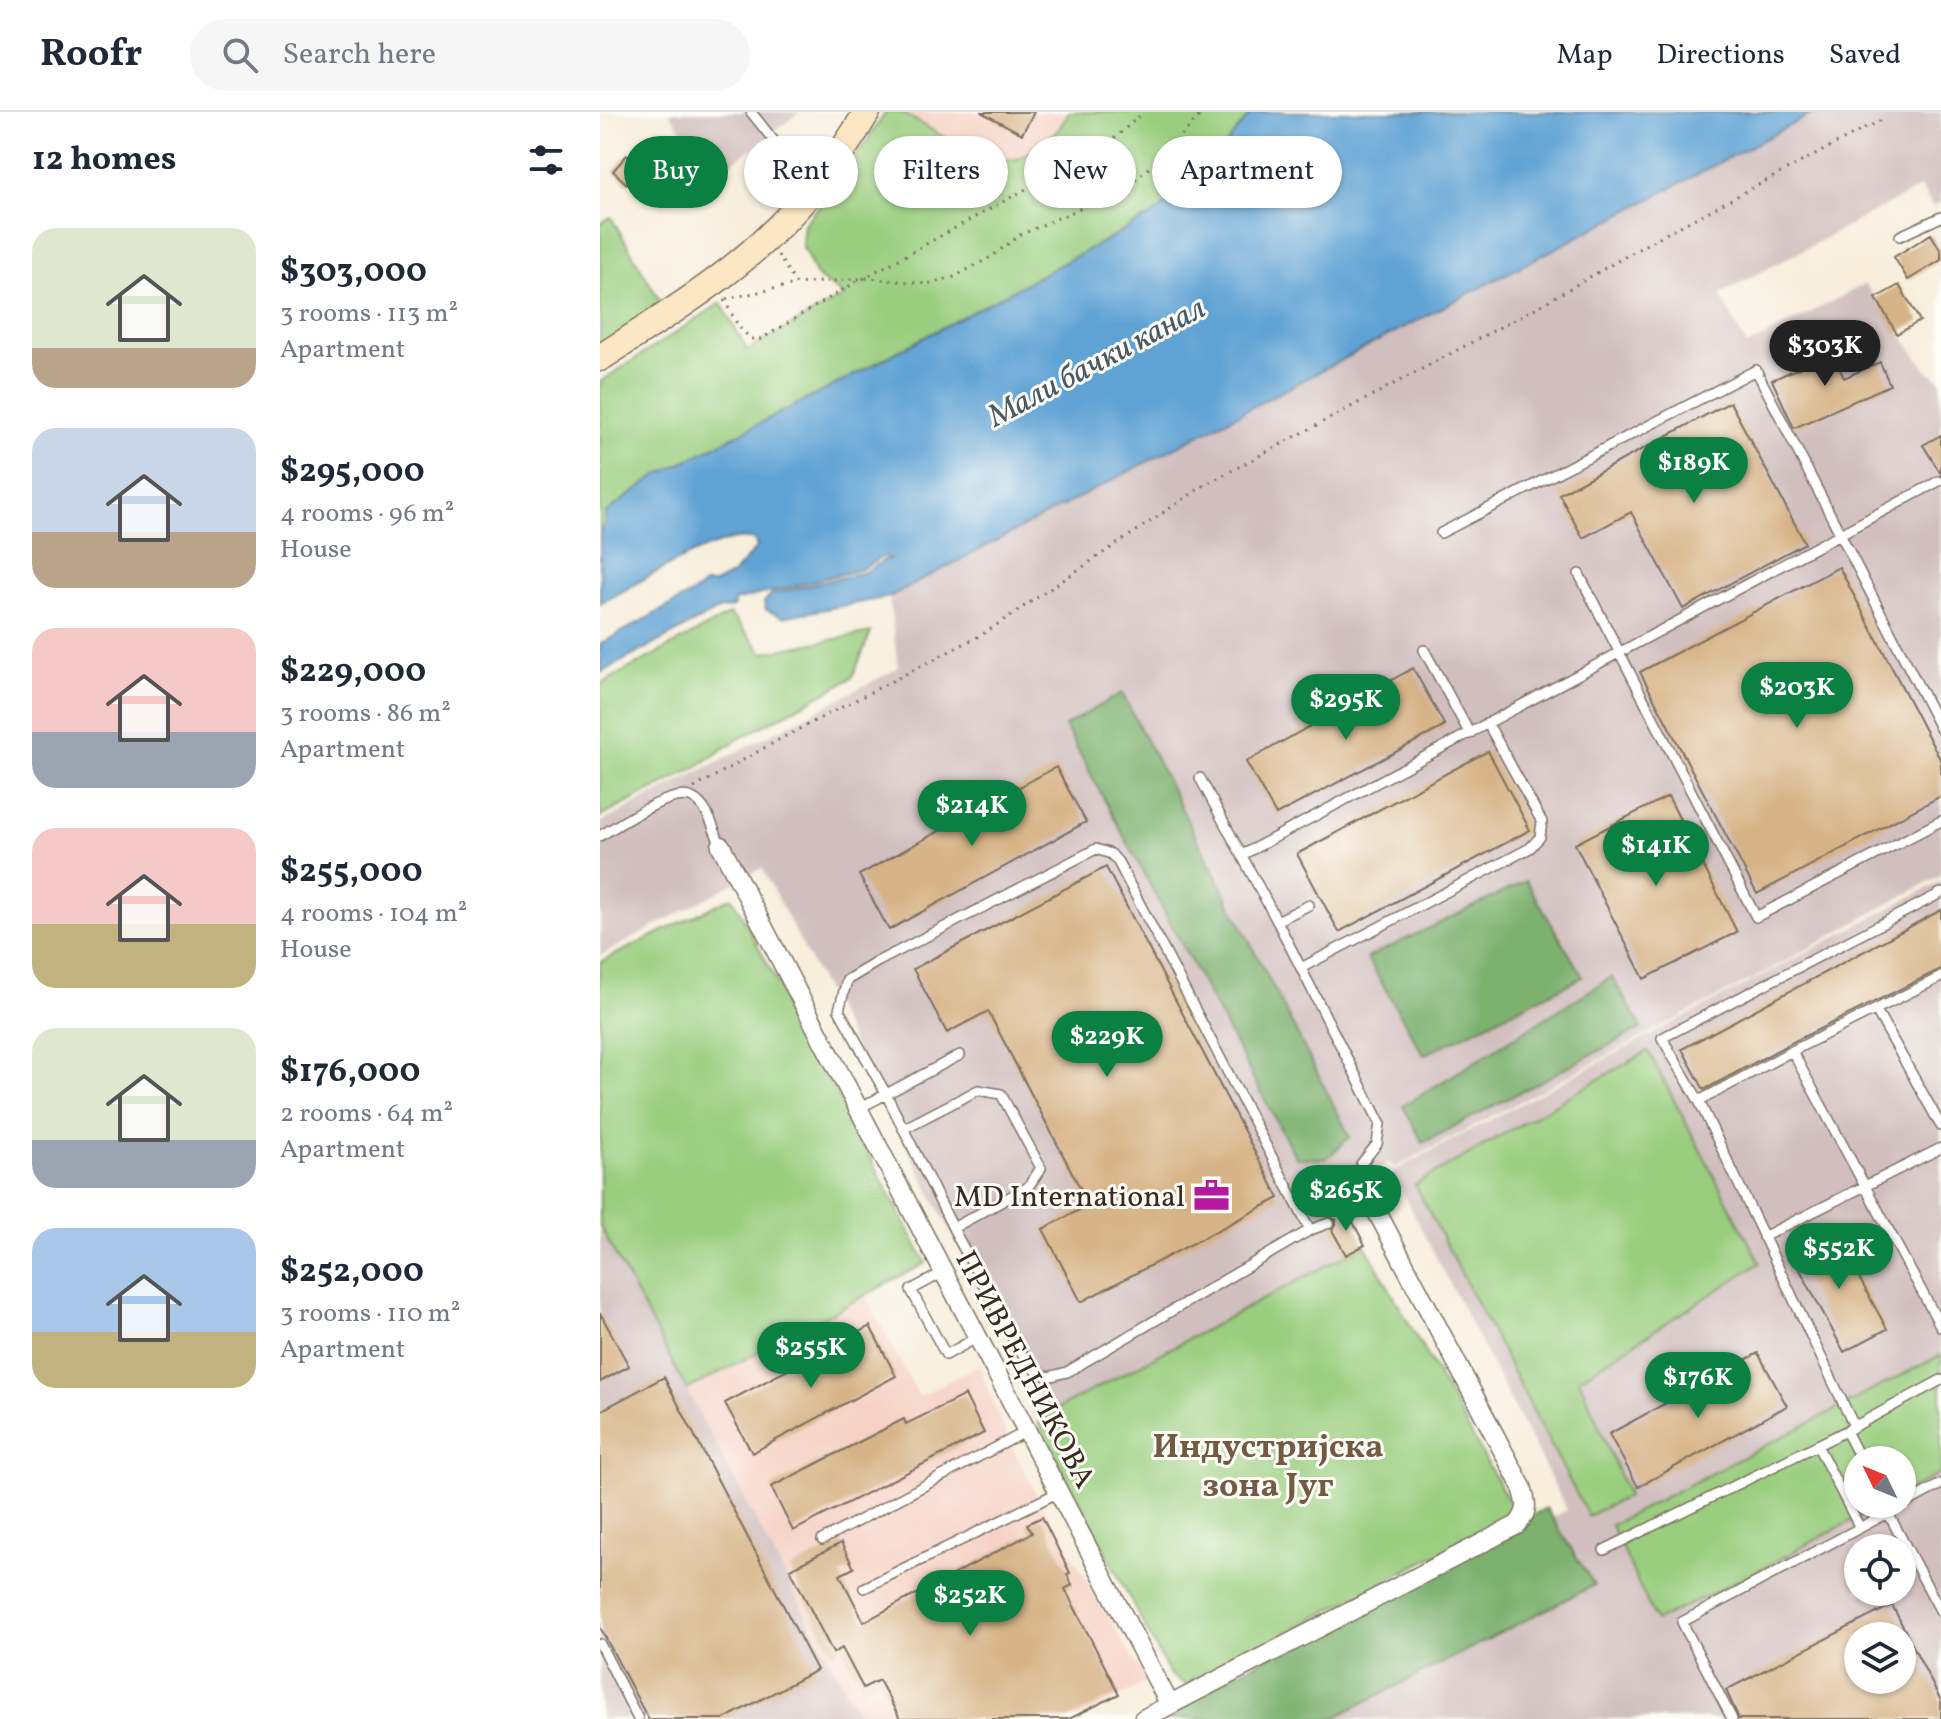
<!DOCTYPE html>
<meta charset="utf-8">
<style>
body{margin:0;font-family:Vollkorn,serif;background:#f6f6f7;color:#1f2937;height:100vh;display:flex;flex-direction:column;font-size:30px;white-space:nowrap}
*{box-sizing:border-box;margin:0}
p{font-size:26px;color:#747a83}
.icon{flex:none;width:44px;height:44px;fill:none;stroke:currentColor;stroke-width:2;stroke-linecap:round;stroke-linejoin:round}
.map{position:relative;flex:1;overflow:hidden}
.side{display:flex;flex-direction:column;background:#fff;width:600px}
.side>*{flex:none}
.guide{position:absolute;left:24px;top:24px;width:760px;height:72px;display:flex;gap:16px}
.needle{width:52px;rotate:313deg}
.controls{position:absolute;left:1244px;top:1334px;display:grid;gap:16px}
.controls a{display:grid;place-items:center;width:72px;height:72px;border-radius:50%;background:#fff;box-shadow:0 2px 6px #0004;font-size:40px}
.price{position:absolute;translate:-50% -68px;padding:0 18px;border-radius:28px;background:#0b8043;color:#fff;font-size:26px;line-height:52px;filter:drop-shadow(0 2px 4px #0008)}
.price::after{content:'';position:absolute;left:50%;top:48px;width:24px;height:18px;margin-left:-12px;background:inherit;clip-path:polygon(0 0,100% 0,50% 100%)}
.price.on{background:#222;color:#fff}
ul{padding:0;list-style:none}
li{display:flex;align-items:center;gap:24px;height:200px;padding:0 32px}
li span{display:grid;place-items:center;flex:none;width:224px;height:160px;border-radius:24px;color:#555}
li>.icon{margin-inline-start:auto}
span .icon{width:96px;height:96px;fill:#fffc;stroke-width:1}
li b{font-size:34px}
h2{display:flex;justify-content:space-between;align-items:center;height:96px;padding:0 32px;font-size:34px}
.tag{padding:0 28px;border-radius:36px;background:#fff;box-shadow:0 2px 6px #0004;font-size:28px;line-height:72px}
.tag.on{background:#0b8043;color:#fff}
header{display:flex;align-items:center;gap:48px;box-sizing:border-box;height:112px;padding:0 40px;background:#fff;border-bottom:2px solid #e0e1e3}
header strong{font-size:38px}
nav{display:flex;gap:44px;margin-inline-start:auto;font-size:28px}
.search{width:560px;height:72px;background:#f6f6f7;display:flex;align-items:center;gap:20px;box-sizing:border-box;padding:0 28px;border-radius:44px;color:#747a83;font-size:30px}
main{display:flex;flex:1;min-height:0}
.map>svg:first-child{display:block}
</style>
<header>
<strong>Roofr</strong>
<div class="search"><svg class="icon" aria-label="search" viewBox="0 0 24 24"><circle cx="10" cy="10" r="6"/><path d="M15 15l6 6"/></svg>Search here</div>
<nav><a>Map</a><a>Directions</a><a>Saved</a></nav>
</header>
<main>
<section class="side">
<h2>12 homes<svg class="icon" aria-label="filters" viewBox="0 0 24 24"><path d="M4 7h16M4 17h16"/><circle cx="9" cy="7" r="2"/><circle cx="15" cy="17" r="2"/></svg></h2>
<ul>
<li><span style="background:linear-gradient(#dfe7d0 75%,#b9a48a 0)"><svg class="icon" aria-label="home" viewBox="0 0 24 24"><path d="M3 11l9-7 9 7M6 9v11h12V9"/></svg></span><div><b>$303,000</b><p>3 rooms · 113 m²</p><p>Apartment</p></div></li>
<li><span style="background:linear-gradient(#c9d6e8 65%,#b9a48a 0)"><svg class="icon" aria-label="home" viewBox="0 0 24 24"><path d="M3 11l9-7 9 7M6 9v11h12V9"/></svg></span><div><b>$295,000</b><p>4 rooms · 96 m²</p><p>House</p></div></li>
<li><span style="background:linear-gradient(#f6c9c9 65%,#9aa5b1 0)"><svg class="icon" aria-label="home" viewBox="0 0 24 24"><path d="M3 11l9-7 9 7M6 9v11h12V9"/></svg></span><div><b>$229,000</b><p>3 rooms · 86 m²</p><p>Apartment</p></div></li>
<li><span style="background:linear-gradient(#f6c9c9 60%,#c2b280 0)"><svg class="icon" aria-label="home" viewBox="0 0 24 24"><path d="M3 11l9-7 9 7M6 9v11h12V9"/></svg></span><div><b>$255,000</b><p>4 rooms · 104 m²</p><p>House</p></div></li>
<li><span style="background:linear-gradient(#dfe7d0 70%,#9aa5b1 0)"><svg class="icon" aria-label="home" viewBox="0 0 24 24"><path d="M3 11l9-7 9 7M6 9v11h12V9"/></svg></span><div><b>$176,000</b><p>2 rooms · 64 m²</p><p>Apartment</p></div></li>
<li><span style="background:linear-gradient(#a9c7e8 65%,#c2b280 0)"><svg class="icon" aria-label="home" viewBox="0 0 24 24"><path d="M3 11l9-7 9 7M6 9v11h12V9"/></svg></span><div><b>$252,000</b><p>3 rooms · 110 m²</p><p>Apartment</p></div></li>
</ul>
</section>
<div class="map">
<svg width="1341" height="1607" viewBox="0 0 1341 1607">
<rect width="100%" height="100%" fill="#fdfcf7"/>
<filter id="ink" filterUnits="userSpaceOnUse"><feTurbulence type="fractalNoise" baseFrequency=".0125" numOctaves="2"/><feDisplacementMap in="SourceGraphic" scale="16" xChannelSelector="R" yChannelSelector="G"/><feConvolveMatrix kernelMatrix="1 2 1 2 8 2 1 2 1" color-interpolation-filters="sRGB"/></filter>
<filter id="wash" filterUnits="userSpaceOnUse"><feTurbulence type="fractalNoise" baseFrequency=".006" numOctaves="4" result="noise"/><feDisplacementMap in="SourceGraphic" scale="32" xChannelSelector="R" yChannelSelector="G"/><feGaussianBlur stdDeviation="1.8" result="paint"/><feColorMatrix in="noise" values="0 0 0 0 0 0 0 0 0 0 0 0 0 0 0 0 0 1.4 0 .05"/><feComposite in="paint" operator="in"/></filter>
<g filter="url(#wash)">
<rect width="100%" height="100%" fill="#f7eedc"/>
<path fill="#f6d1c5" d="M 301,0 L 469,0 L 459,17 L 439,35 L 417,47 L 385,49 Z
M 265,1183 L 319,1285 L 379,1253 L 408,1327 L 440,1389 L 547,1570 L 477,1607 L 261,1607 L 87,1278 Z"/>
<path fill="#d1bfbf" fill-rule="evenodd" d="M 69,0 L 200,0 L 114,64 Z
M 1217,0 L 1341,0 L 1341,90 L 1332,95 L 1321,75 L 1120,182 L 1147,234 L 1265,172 L 1326,257 L 1341,269 L 1341,763 L 1171,857 L 794,1056 L 790,1050 L 737,1078 L 765,1133 L 449,1301 L 355,1128 L 162,756 L 0,844 L 0,711 L 298,556 L 289,485 Z
M 1341,769 L 1341,1607 L 576,1607 L 967,1398 L 792,1060 ZM 1258,1348 L 1302,1348 L 1302,1392 L 1258,1392 ZM 1258,1436 L 1302,1436 L 1302,1480 L 1258,1480 ZM 1258,1524 L 1302,1524 L 1302,1568 L 1258,1568 Z
M 0,1114 L 261,1607 L 0,1607 Z"/>
<path fill="#9ace7f" stroke="#6a7c4e" stroke-width="2" d="M 286,0 L 301,0 L 385,49 L 417,47 L 439,35 L 459,17 L 469,0 L 652,0 L 606,58 L 553,103 L 241,270 L 56,364 L 5,411 L 0,422 L 0,270 L 121,191 L 147,238 L 244,184 L 216,164 L 202,132 L 204,112 L 241,67 Z
M 11,105 L 63,194 L 0,234 L 0,112 Z
M 130,502 L 163,541 L 271,520 L 252,566 L 140,626 L 95,656 L 0,705 L 0,572 Z
M 132,785 L 326,1151 L 87,1278 L 0,1114 L 0,850 Z
M 1048,939 L 1160,1151 L 979,1267 L 1028,1384 L 988,1404 L 815,1073 Z
M 765,1133 L 912,1395 L 909,1405 L 586,1573 L 570,1563 L 438,1311 L 449,1301 Z
M 1341,1243 L 1341,1361 L 1302,1382 L 1302,1348 L 1258,1348 L 1258,1392 L 1283,1392 L 1157,1459 L 1056,1509 L 1011,1413 Z"/>
<path fill="#7bb16e" stroke="#5b6e46" stroke-width="2" d="M 522,581 L 750,1025 L 726,1047 L 696,1046 L 465,614 Z
M 926,769 L 983,865 L 824,943 L 767,846 Z
M 1012,865 L 1042,916 L 823,1031 L 803,994 Z
M 946,1396 L 994,1473 L 732,1607 L 551,1607 Z"/>
<path fill="#5fa2d4" stroke="#4d6679" stroke-width="2" d="M 652,0 L 1216,0 L 289,485 L 183,505 L 166,498 L 164,490 L 172,482 L 265,460 L 284,448 L 291,447 L 284,444 L 262,457 L 134,489 L 134,495 L 118,498 L 0,561 L 0,532 L 91,482 L 105,472 L 114,472 L 133,462 L 157,435 L 155,429 C 128,413 28,477 0,492 L 0,422 L 5,411 L 5,401 L 56,364 L 241,270 L 553,103 L 606,58 Z"/>
<g id="blocks">
<path fill="#d7b487" fill-rule="evenodd" d="M 381,0 L 434,0 L 422,22 Z
M 53,37 L 64,47 L 54,59 L 75,78 L 63,91 L 34,65 L 27,72 L 13,59 L 27,43 L 39,53 Z
M 1331,122 L 1341,139 L 1341,148 L 1308,168 L 1294,145 Z
M 1299,173 L 1320,209 L 1297,222 L 1276,186 Z
M 1232,241 L 1244,266 L 1280,250 L 1290,273 L 1194,316 L 1172,268 Z
M 1130,290 L 1205,431 L 1083,497 L 1031,400 L 983,426 L 959,382 Z
M 1341,323 L 1341,362 L 1323,333 Z
M 1239,455 L 1341,649 L 1341,684 L 1157,782 L 1040,560 Z
M 813,556 L 845,614 L 676,703 L 646,650 Z
M 888,639 L 930,718 L 739,820 L 697,742 Z
M 456,655 L 486,710 L 289,818 L 259,763 Z
M 1068,684 L 1137,820 L 1044,867 L 975,732 Z
M 506,755 L 679,1086 L 481,1190 L 443,1117 L 489,1093 L 388,899 L 347,921 L 313,857 Z
M 1341,798 L 1341,857 L 1189,932 L 1104,978 L 1082,937 Z
M 744,1095 L 741,1099 L 742,1105 L 752,1108 L 765,1133 L 746,1143 L 732,1118 L 736,1113 L 736,1108 L 727,1104 Z
M 1233,1118 L 1287,1217 L 1244,1240 L 1191,1141 Z
M 0,1201 L 29,1254 L 0,1270 Z
M 270,1214 L 296,1264 L 152,1341 L 125,1291 Z
M 1158,1241 L 1187,1294 L 1038,1375 L 1009,1322 Z
M 64,1265 L 217,1558 L 124,1607 L 48,1607 L 0,1515 L 0,1299 Z
M 365,1283 L 384,1321 L 193,1419 L 171,1375 L 304,1307 L 306,1312 Z
M 442,1405 L 470,1461 L 467,1462 L 472,1473 L 465,1477 L 519,1582 L 469,1607 L 300,1607 L 279,1568 L 263,1576 L 242,1536 L 233,1541 L 190,1457 L 241,1431 L 254,1456 L 240,1463 L 264,1510 L 432,1421 L 427,1412 Z
M 1292,1493 L 1341,1589 L 1341,1607 L 1139,1607 L 1126,1578 ZM 1258,1524 L 1302,1524 L 1302,1568 L 1258,1568 Z"/>
</g>
</g>
<g filter="url(#ink)">
<use href="#blocks" fill-opacity="0" stroke="#7d6f60" stroke-width="2"/>
<g fill="none" stroke-linecap="round" stroke-linejoin="round">
<defs>
<path id="lane" d="M 151,0 L 200,62 L 213,72
M 1300,124 L 1341,105
M 841,421 L 1156,258 L 1341,618
M 979,462 L 1156,805 L 1341,709
M 824,538 L 870,622
M 600,666 L 677,809 L 780,1011 L 777,1032 L 761,1052 L 767,1081
M 0,724 C 19,713 72,676 92,686 C 108,693 114,719 121,734
M 496,737 L 511,742 L 518,750 L 710,1118 L 467,1260 L 448,1265 L 435,1258 L 421,1241 L 358,1126 L 286,982 L 239,898 L 247,868 L 277,850 Z
M 642,743 L 1339,369
M 677,809 L 709,793
M 701,856 L 930,736 L 940,725 L 942,710 L 888,612
M 1276,898 L 1341,1014
M 1192,939 L 1341,1215
M 1099,989 L 1062,926 L 1341,781
M 258,997 L 360,943
M 303,1017 L 378,978 L 401,982 L 441,1056 L 428,1075 L 353,1116
M 748,1101 L 775,1097
M 710,1118 L 729,1111
M 1163,1125 L 1341,1036
M 344,1160 L 311,1178 L 346,1243 L 378,1225
M 1254,1314 L 1099,989 L 1192,939 L 1341,865
M 1217,1333 L 1260,1416
M 1261,1348 L 1246,1319 L 1341,1268
M 1284,1392 L 1288,1401 L 1341,1372
M 222,1428 L 427,1319
M 1004,1438 L 1246,1319
M 264,1476 L 459,1380
M 0,1532 L 38,1607
M 1132,1607 L 1082,1510 L 1288,1401 L 1341,1500"/>
<path id="street" d="M 121,734 L 570,1593
M 543,1607 L 917,1413 C 929,1400 927,1391 922,1375 L 767,1081"/>
<path id="secondary" d="M 0,246 C 41,219 83,194 122,164 C 180,120 230,63 267,0"/>
</defs>
<use href="#lane" stroke="#7d6f60" stroke-width="12"/>
<use href="#street" stroke="#7d6f60" stroke-width="21"/>
<use href="#secondary" stroke="#7d6f60" stroke-width="29"/>
<path stroke="#7d6f60" stroke-width="3" stroke-dasharray="2 6" stroke-linecap="butt" d="M 178,143 L 196,172 L 268,166 L 327,172 L 354,165 L 391,145 L 420,123 L 508,84 L 537,66 L 562,45 L 603,0
M 126,187 L 196,172
M 124,188 L 139,215 L 151,227 L 161,227 L 246,176 L 508,32 L 544,0
M 94,676 L 180,627 L 383,522 L 603,374 L 934,197 L 1054,128 L 1281,8"/>
<use href="#lane" stroke="#fff" stroke-width="9"/>
<use href="#street" stroke="#fff" stroke-width="18"/>
<use href="#secondary" stroke="#fbe7c3" stroke-width="26"/>
</g>
</g>
<defs>
<symbol id="office-bare" viewBox="-9 -9 18 18"><path d="M-6-3h4V-5.5h4V-3h4V5H-6ZM-1-4.5V-3h2v-1.5ZM-6 0V1H6V0Z" fill="#b5179e" stroke="#fdfcf7" stroke-width="2.5" paint-order="stroke"/></symbol>
</defs>
<g fill-rule="evenodd">
<use href="#office-bare" x="586" y="1058" width="51" height="51"/>
</g>
<g text-anchor="middle" stroke-width="6" stroke-linejoin="round" paint-order="stroke">
<g font-size="30" fill="#3b2a1e" stroke="#fdfcf7" text-anchor="end">
<text x="585" y="1094">MD International</text>
</g>
<g font-size="30" fill="#3b2a1e" stroke="#fdfcf7">
<text transform="translate(426 1257) rotate(62)" y="10">ПРИВРЕДНИКОВА</text>
</g>
<g font-size="32" font-style="italic" fill="#495a67" stroke="#fdfcf7">
<text transform="translate(496 249) rotate(-28)" y="11">Мали бачки канал</text>
</g>
<g font-size="34" font-weight="bold" fill="#725a43" stroke="#fdfcf7">
<text x="668" y="1345">Индустријска<tspan x="668" dy="39">зона Југ</tspan></text>
</g>
</g>
</svg>
<div class="controls">
<a><svg class="needle" viewBox="-14 -14 28 28"><path d="M0-13l5 13h-10z" fill="#e53935"/><path d="M0 13l5-13h-10z" fill="#747a83"/></svg></a>
<a><svg class="icon" aria-label="locate" viewBox="0 0 24 24"><circle cx="12" cy="12" r="6"/><path d="M12 2v4M12 18v4M2 12h4M18 12h4"/></svg></a>
<a><svg class="icon" aria-label="layers" viewBox="0 0 24 24"><path d="M12 4l9 5-9 5-9-5zM3 14l9 5 9-5"/></svg></a>
</div>
<b class="price on" style="left:1225px;top:276px">$303K</b>
<b class="price" style="left:1094px;top:393px">$189K</b>
<b class="price" style="left:1197px;top:618px">$203K</b>
<b class="price" style="left:746px;top:630px">$295K</b>
<b class="price" style="left:372px;top:736px">$214K</b>
<b class="price" style="left:1056px;top:776px">$141K</b>
<b class="price" style="left:507px;top:967px">$229K</b>
<b class="price" style="left:746px;top:1121px">$265K</b>
<b class="price" style="left:1239px;top:1179px">$552K</b>
<b class="price" style="left:211px;top:1278px">$255K</b>
<b class="price" style="left:1098px;top:1308px">$176K</b>
<b class="price" style="left:370px;top:1526px">$252K</b>
<div class="guide">
<a class="tag on">Buy</a>
<a class="tag">Rent</a>
<a class="tag">Filters</a>
<a class="tag">New</a>
<a class="tag">Apartment</a>
</div>
</div>
</main>
